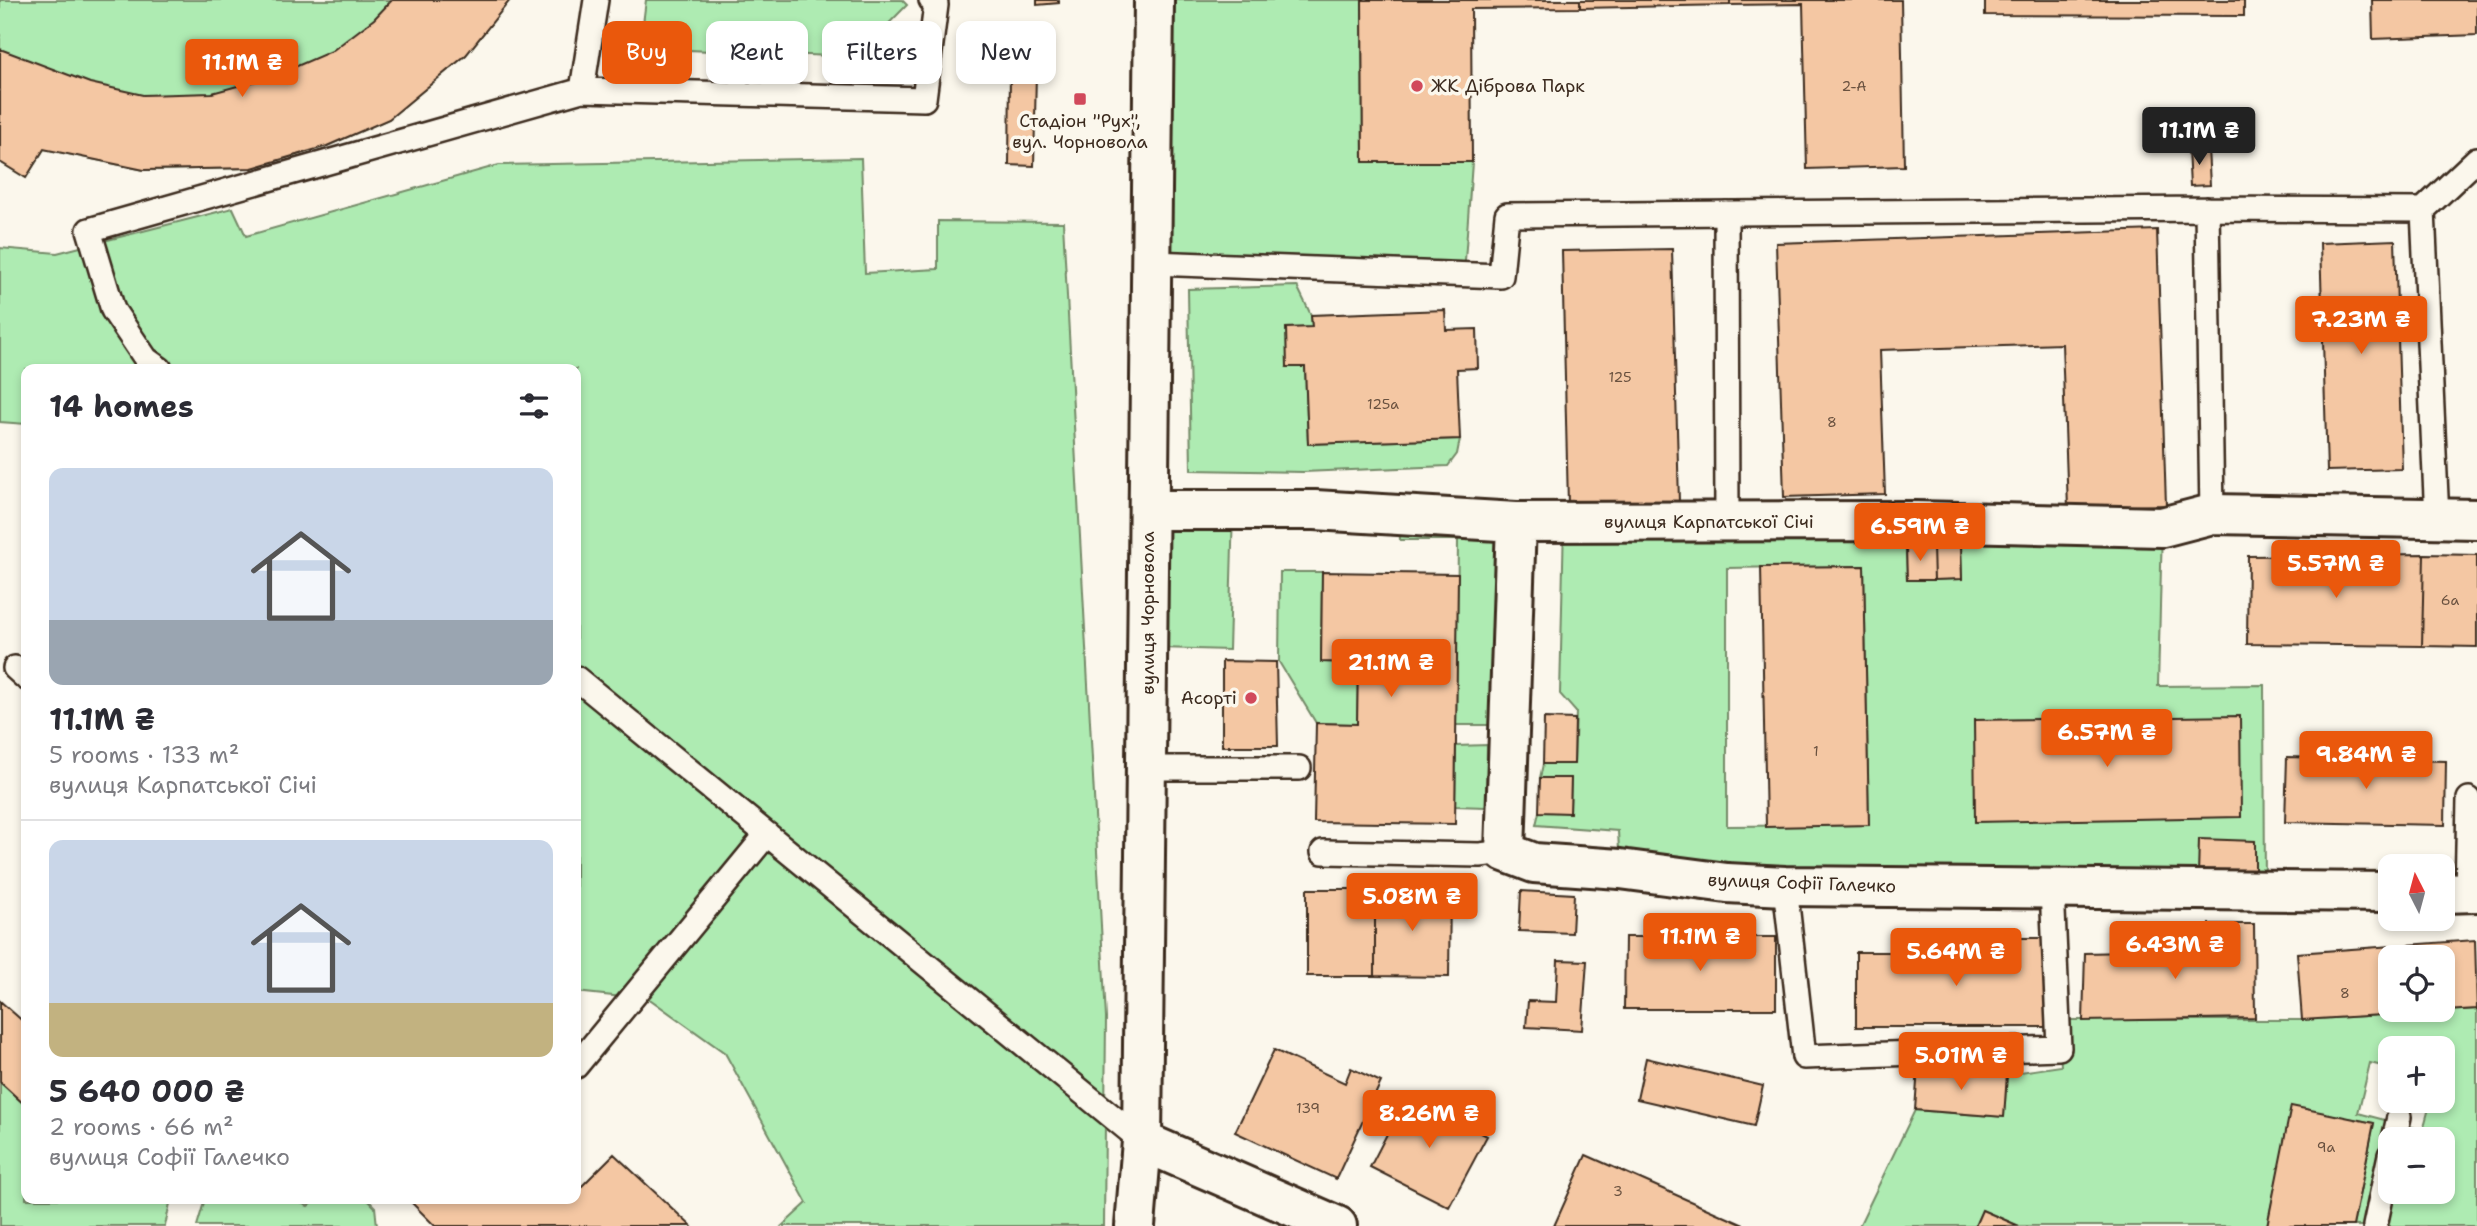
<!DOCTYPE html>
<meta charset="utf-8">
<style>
body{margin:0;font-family:"Shantell Sans",sans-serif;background:#f7f7f7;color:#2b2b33;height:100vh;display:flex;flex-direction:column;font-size:26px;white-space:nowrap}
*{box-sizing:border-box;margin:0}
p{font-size:23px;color:#7c7c81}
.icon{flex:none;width:38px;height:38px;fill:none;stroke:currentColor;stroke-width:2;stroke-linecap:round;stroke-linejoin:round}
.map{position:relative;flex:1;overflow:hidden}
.details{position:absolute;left:21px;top:364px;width:560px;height:840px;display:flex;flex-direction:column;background:#fff;border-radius:14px;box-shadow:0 4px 10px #0003}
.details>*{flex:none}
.banner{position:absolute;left:602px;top:21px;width:665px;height:63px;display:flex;gap:14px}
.needle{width:46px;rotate:354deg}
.tools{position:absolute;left:2378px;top:854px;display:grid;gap:14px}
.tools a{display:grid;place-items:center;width:77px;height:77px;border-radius:14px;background:#fff;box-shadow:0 4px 10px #0003;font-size:35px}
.price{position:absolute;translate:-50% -60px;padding:0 16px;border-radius:7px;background:#ea580c;color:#fff;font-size:23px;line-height:46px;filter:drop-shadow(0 2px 4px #0008)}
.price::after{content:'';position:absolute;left:50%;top:42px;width:21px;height:16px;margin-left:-10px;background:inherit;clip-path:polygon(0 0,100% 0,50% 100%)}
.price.on{background:#222;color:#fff}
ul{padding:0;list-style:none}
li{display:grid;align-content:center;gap:14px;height:371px;padding:0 28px}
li+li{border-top:2px solid #e1e1e2}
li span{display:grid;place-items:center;height:217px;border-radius:14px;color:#555}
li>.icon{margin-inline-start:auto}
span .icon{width:126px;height:126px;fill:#fffc;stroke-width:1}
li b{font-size:30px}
h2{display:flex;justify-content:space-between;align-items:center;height:84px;padding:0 28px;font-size:30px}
.pill{padding:0 24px;border-radius:14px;background:#fff;box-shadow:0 4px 10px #0003;font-size:24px;line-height:63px}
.pill.on{background:#ea580c;color:#fff}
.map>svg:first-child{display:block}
</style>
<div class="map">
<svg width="2477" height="1226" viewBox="0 0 2477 1226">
<rect width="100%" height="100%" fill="#fbf7ec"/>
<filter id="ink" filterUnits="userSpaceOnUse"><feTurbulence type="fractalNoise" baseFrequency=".0143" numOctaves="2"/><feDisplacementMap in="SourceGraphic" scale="14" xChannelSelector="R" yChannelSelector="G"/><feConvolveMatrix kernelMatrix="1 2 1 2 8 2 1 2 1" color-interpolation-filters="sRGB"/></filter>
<g filter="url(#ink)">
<path fill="#aeebb2" stroke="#748a68" stroke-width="2" fill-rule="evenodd" d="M 0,0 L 510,0 L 466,55 L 389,119 L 327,146 L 252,168 L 144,170 L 44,149 L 26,178 L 0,162 Z
M 646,0 L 902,0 L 907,5 L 856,57 L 640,48 Z
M 1171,0 L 1362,0 L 1363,162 L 1472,162 L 1464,275 L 1172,263 Z
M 861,158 L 865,273 L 938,269 L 938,221 L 1063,222 L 1106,1018 L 1104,1226 L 782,1226 L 807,1203 L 725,1053 L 651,1000 L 576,992 L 576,369 L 26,369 L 26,424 L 0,422 L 0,248 L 57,253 L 233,208 L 246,236 L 499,165 Z
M 1297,286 L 1311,315 L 1312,327 L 1287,367 L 1305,367 L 1308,444 L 1460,439 L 1457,454 L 1448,466 L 1303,472 L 1191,470 L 1188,289 Z
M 1163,510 L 1233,510 L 1229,650 L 1160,648 Z
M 1399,515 L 1516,522 L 1511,725 L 1456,725 L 1458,540 L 1400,540 Z
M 1564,522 L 1905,522 L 1907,580 L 1962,579 L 1961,546 L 1965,523 L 2162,527 L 2158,686 L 2264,685 L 2265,891 L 1620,869 L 1618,831 L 1536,825 L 1539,812 L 1570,812 L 1571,778 L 1540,778 L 1543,764 L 1574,763 L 1576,712 L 1560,694 ZM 1864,566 L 1869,825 L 1727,826 L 1727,568 Z
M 1280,572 L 1322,572 L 1321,662 L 1358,663 L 1357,724 L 1316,723 L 1279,662 Z
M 1487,745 L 1486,807 L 1455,806 L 1456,746 Z
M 2477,1009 L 2477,1226 L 2353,1226 L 2374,1123 L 2292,1107 L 2267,1226 L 2019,1226 L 1982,1210 L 1975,1226 L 1859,1226 L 1915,1110 L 2004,1117 L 2007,1074 L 2061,1066 L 2058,1020 L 2302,1020 ZM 2390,1048 L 2443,1048 L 2443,1101 L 2431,1101 L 2423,1130 L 2358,1113 L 2370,1063 L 2390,1068 ZM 2390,1139 L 2443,1139 L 2443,1192 L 2390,1192 Z
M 0,1082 L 26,1106 L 26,1199 L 171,1199 L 165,1226 L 0,1226 Z
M 205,1199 L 291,1199 L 308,1206 L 317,1199 L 367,1199 L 375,1207 L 377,1226 L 197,1226 Z"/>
<path fill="#f4c7a3" stroke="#3b2a1e" stroke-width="2" fill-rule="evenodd" d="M 392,0 L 510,0 L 466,55 L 389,119 L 327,146 L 252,168 L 144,170 L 44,149 L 26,178 L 0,162 L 0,49 L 90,83 L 143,95 L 212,93 L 274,76 L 332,51 L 374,19 Z
M 1037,0 L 1059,0 L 1059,3 L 1037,5 Z
M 1362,0 L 1580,0 L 1580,8 L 1471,9 L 1472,162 L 1363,162 Z
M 1580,0 L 1730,0 L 1730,5 L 1580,8 Z
M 1730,0 L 1901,0 L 1904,166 L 1807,169 L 1803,4 L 1730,5 Z
M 1985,0 L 2244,0 L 2244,16 L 1985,15 Z
M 2372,0 L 2477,0 L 2477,35 L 2373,39 Z
M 1036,72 L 1034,166 L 1009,165 L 1010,73 Z
M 2208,148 L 2210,185 L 2190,186 L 2188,149 Z
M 2157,230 L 2166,505 L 2068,508 L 2062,344 L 1880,350 L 1885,494 L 1784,497 L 1776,243 Z
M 2395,240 L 2402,469 L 2327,471 L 2320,243 Z
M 1672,249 L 1679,502 L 1568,505 L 1562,251 Z
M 1445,310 L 1446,330 L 1477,329 L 1478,368 L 1457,369 L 1460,439 L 1308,444 L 1305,367 L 1287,367 L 1286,328 L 1312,327 L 1311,315 Z
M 1961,546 L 1962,579 L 1934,580 L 1933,547 Z
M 1906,547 L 1933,547 L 1934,580 L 1907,580 Z
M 2424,554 L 2477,555 L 2477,647 L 2422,646 Z
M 2424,554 L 2422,646 L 2247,644 L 2248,556 Z
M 1864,566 L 1869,825 L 1766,827 L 1761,567 Z
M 1322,572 L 1458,574 L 1455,824 L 1314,822 L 1316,723 L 1357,724 L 1358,663 L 1321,662 Z
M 1222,661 L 1276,662 L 1278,746 L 1222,746 Z
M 2240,716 L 2241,817 L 1975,822 L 1974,720 Z
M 1544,718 L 1575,719 L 1574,764 L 1543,764 Z
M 2287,757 L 2446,761 L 2445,825 L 2285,822 Z
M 1540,778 L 1571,778 L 1570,813 L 1539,812 Z
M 2199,839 L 2255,841 L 2255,878 L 2198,876 Z
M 1307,889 L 1375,889 L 1375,976 L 1307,976 Z
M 1375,889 L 1450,890 L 1449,977 L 1375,976 Z
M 1521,891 L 1574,894 L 1572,933 L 1519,931 Z
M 2210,924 L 2254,924 L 2255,1018 L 2083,1021 L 2085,953 L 2211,950 Z
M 1625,937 L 1776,937 L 1776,1009 L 1624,1009 Z
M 2001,938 L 2049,938 L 2049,1027 L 1856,1027 L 1856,952 L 2001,952 Z
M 2475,940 L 2477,1009 L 2302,1020 L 2297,953 ZM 2390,957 L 2443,957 L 2443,1010 L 2390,1010 Z
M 1558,960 L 1587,961 L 1582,1030 L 1526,1027 L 1528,1001 L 1556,1002 Z
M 0,1001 L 26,1024 L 26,1106 L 0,1082 Z
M 1274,1050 L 1345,1083 L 1351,1068 L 1381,1082 L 1336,1179 L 1235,1132 Z
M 1646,1058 L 1763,1086 L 1754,1126 L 1637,1099 Z
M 1918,1067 L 2007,1074 L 2004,1117 L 1915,1110 Z
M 1440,1098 L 1464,1110 L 1458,1121 L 1487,1136 L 1449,1207 L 1370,1167 L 1405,1099 L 1432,1113 Z
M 2291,1106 L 2374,1123 L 2353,1226 L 2267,1226 Z
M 614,1154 L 691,1226 L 435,1226 L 408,1199 L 565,1199 L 567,1201 L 576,1199 L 576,1192 Z
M 1586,1155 L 1746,1226 L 1554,1226 Z
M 1982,1210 L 2019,1226 L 1975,1226 Z"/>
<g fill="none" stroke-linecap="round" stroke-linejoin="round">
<defs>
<path id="lane" d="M 582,90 L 924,99 L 936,5 L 931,0
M 2207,209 L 2212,514
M 2423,210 L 2477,159
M 1726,213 L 1727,523
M 1152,263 L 1501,276 L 1507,215 L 2207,209 L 2423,210 L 2437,519
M 160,369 L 146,359 L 113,310 L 89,230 L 582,90 L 596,0
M 15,668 L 26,678
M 576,678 L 1142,1141
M 1147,768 L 1299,768
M 1323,852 L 1480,855 L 1505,852
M 1785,886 L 1804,1057 L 2059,1048 L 2052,888
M 2467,893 L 2469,799
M 576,1066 L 767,834
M 2394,1139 L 2399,1117
M 2375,1226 L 2390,1155"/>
<path id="street" d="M 1149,510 L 1315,510 L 1516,522 L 1916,521 L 2162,527 L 2212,514 L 2477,519
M 1516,522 L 1505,852 L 1534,863 L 1620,869 L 1727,883 L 1785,886 L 2390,892
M 2443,893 L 2477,892"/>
<path id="secondary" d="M 1142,1141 L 1337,1226
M 1135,1226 L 1142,1141 L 1154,0"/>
</defs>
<use href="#lane" stroke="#3b2a1e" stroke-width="28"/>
<use href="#street" stroke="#3b2a1e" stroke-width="44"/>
<use href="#secondary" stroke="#3b2a1e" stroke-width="44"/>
<use href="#lane" stroke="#fbf7ec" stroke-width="23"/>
<use href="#street" stroke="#fbf7ec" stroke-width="38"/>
<use href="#secondary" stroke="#fbf7ec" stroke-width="38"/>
</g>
</g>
<g fill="#d1495b" stroke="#fbf7ec" stroke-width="2.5">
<circle cx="1417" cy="86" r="7"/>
<rect x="1073" y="92" width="14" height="14" rx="3.5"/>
<circle cx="1251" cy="698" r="7"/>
</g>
<g text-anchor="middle" stroke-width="7" stroke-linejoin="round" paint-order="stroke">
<g font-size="14" fill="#69513f">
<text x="1854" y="91">2-А</text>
<text x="1620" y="382">125</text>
<text x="1383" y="409">125а</text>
<text x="1832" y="427">8</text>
<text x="2450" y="605">6а</text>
<text x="1816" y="756">1</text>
<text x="2345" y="998">8</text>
<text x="1308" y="1113">139</text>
<text x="2326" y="1152">9а</text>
<text x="1618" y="1196">3</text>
</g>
<g font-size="18" fill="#3b2a1e" stroke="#fbf7ec" text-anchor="start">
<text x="1431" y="92">ЖК Діброва Парк</text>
<text x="1080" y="127" text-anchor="middle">Стадіон "Рух",<tspan x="1080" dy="21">вул. Чорновола</tspan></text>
<text x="1237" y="704" text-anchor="end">Асорті</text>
</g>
<g font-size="18" fill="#3b2a1e" stroke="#fbf7ec">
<text x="1709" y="528">вулиця Карпатської Січі</text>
<text transform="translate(1148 613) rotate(-90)" y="6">вулиця Чорновола</text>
<text transform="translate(1802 883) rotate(2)" y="6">вулиця Софії Галечко</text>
</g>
</g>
</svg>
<div class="tools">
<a><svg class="needle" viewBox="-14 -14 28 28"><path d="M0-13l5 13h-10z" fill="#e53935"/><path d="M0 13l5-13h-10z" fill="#7c7c81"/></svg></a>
<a><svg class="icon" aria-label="locate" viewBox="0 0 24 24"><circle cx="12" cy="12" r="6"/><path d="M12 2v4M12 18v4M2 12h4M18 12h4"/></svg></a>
<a>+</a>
<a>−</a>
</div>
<b class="price" style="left:242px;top:99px">11.1M ₴</b>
<b class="price on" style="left:2199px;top:167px">11.1M ₴</b>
<b class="price" style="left:2361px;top:356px">7.23M ₴</b>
<b class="price" style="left:1920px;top:563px">6.59M ₴</b>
<b class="price" style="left:2336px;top:600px">5.57M ₴</b>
<b class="price" style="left:1391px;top:699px">21.1M ₴</b>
<b class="price" style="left:2107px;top:769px">6.57M ₴</b>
<b class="price" style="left:2366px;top:791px">9.84M ₴</b>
<b class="price" style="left:1412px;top:933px">5.08M ₴</b>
<b class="price" style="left:1700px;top:973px">11.1M ₴</b>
<b class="price" style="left:2175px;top:981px">6.43M ₴</b>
<b class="price" style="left:1956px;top:988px">5.64M ₴</b>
<b class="price" style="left:1961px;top:1092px">5.01M ₴</b>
<b class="price" style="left:1429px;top:1150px">8.26M ₴</b>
<div class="banner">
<a class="pill on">Buy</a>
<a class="pill">Rent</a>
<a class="pill">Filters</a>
<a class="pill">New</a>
</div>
<section class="details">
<h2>14 homes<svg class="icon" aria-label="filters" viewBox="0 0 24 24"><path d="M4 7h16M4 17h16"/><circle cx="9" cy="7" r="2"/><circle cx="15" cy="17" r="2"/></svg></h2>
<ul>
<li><span style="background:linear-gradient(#c9d6e8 70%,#9aa5b1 0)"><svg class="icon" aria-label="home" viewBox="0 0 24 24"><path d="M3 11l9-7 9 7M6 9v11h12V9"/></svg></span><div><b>11.1M ₴</b><p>5 rooms · 133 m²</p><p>вулиця Карпатської Січі</p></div></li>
<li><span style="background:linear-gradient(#c9d6e8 75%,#c2b280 0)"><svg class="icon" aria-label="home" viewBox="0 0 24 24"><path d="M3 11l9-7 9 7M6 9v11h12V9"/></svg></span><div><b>5 640 000 ₴</b><p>2 rooms · 66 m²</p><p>вулиця Софії Галечко</p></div></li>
</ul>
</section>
</div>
